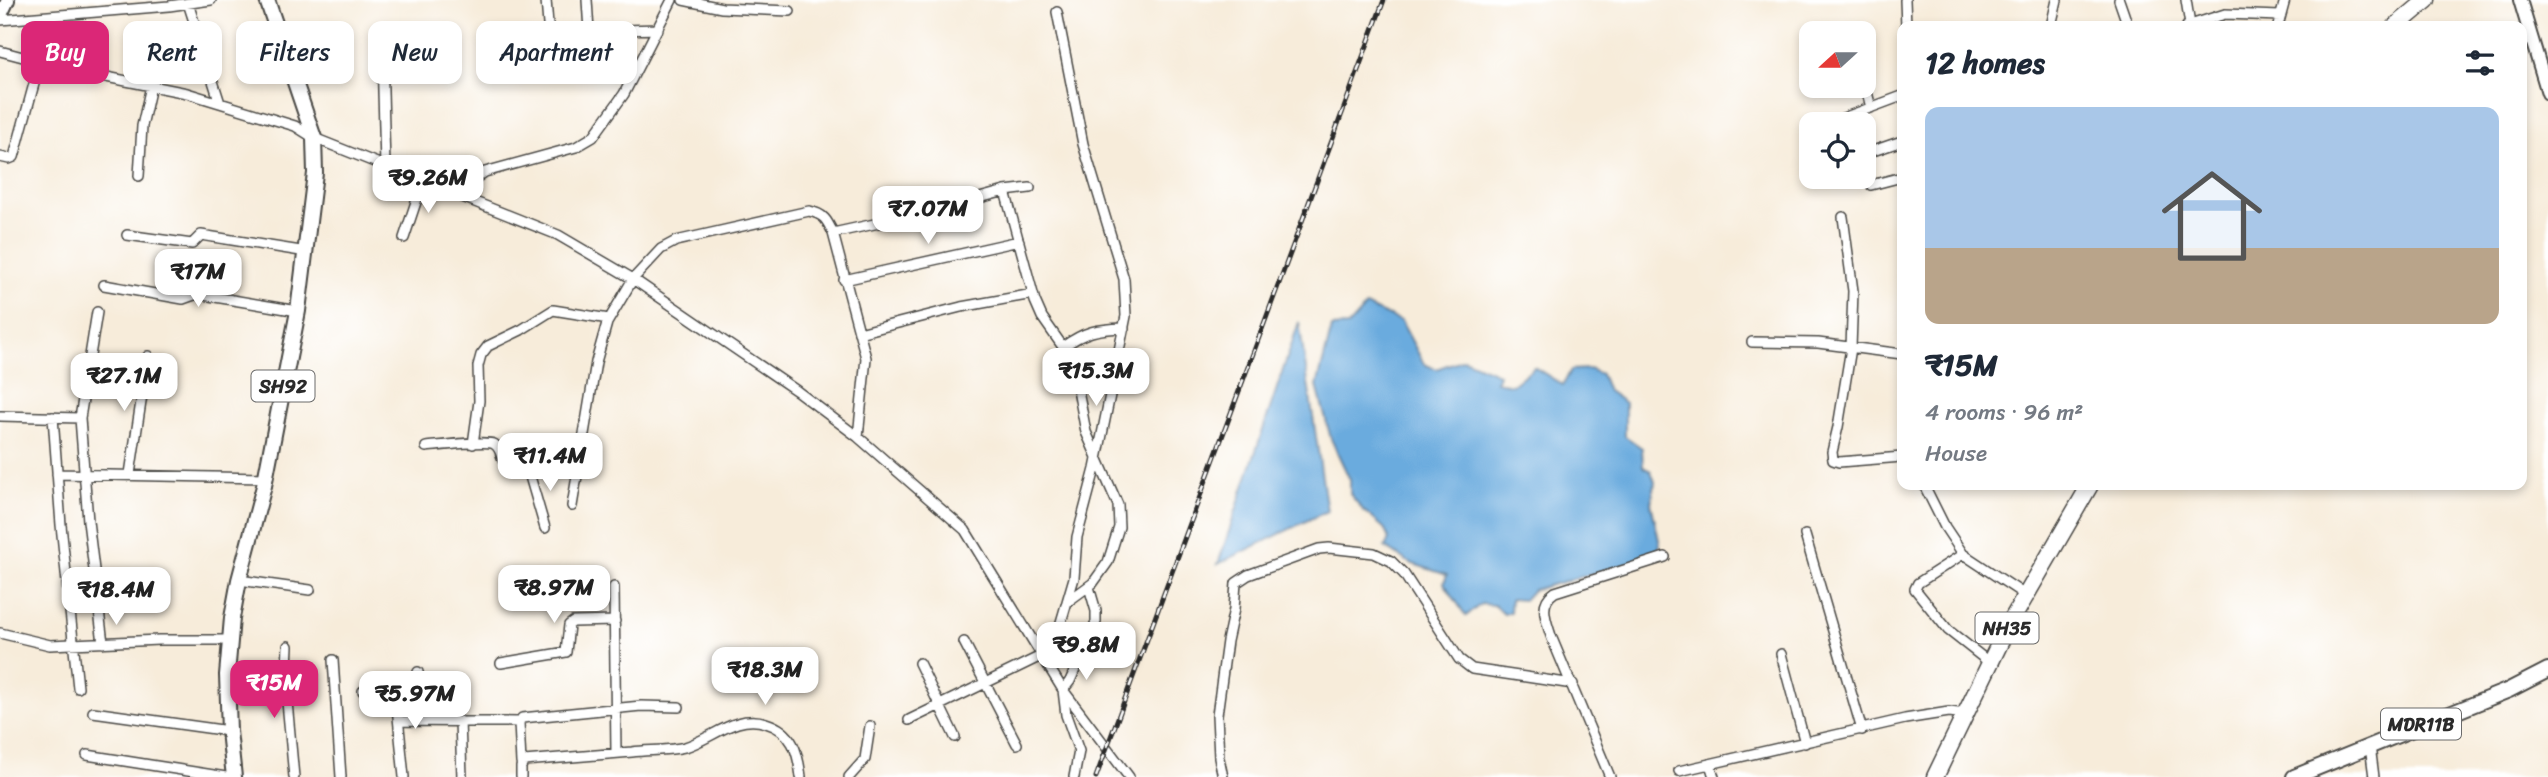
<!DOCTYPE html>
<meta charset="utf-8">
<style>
body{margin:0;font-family:Sriracha,sans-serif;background:#f6f6f7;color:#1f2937;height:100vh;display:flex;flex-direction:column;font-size:26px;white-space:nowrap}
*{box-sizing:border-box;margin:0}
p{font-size:23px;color:#747a83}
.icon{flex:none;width:38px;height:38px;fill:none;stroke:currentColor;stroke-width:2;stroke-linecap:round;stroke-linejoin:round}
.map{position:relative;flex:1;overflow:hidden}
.drawer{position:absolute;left:1897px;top:21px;width:630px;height:469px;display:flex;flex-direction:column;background:#fff;border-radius:14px;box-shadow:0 4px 10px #0003}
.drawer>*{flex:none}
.hud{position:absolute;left:21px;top:21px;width:665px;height:63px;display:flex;gap:14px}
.needle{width:46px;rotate:249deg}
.buttons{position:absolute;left:1799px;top:21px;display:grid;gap:14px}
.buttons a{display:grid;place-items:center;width:77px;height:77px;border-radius:14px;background:#fff;box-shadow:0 4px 10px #0003;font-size:35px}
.price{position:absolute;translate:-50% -60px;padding:0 16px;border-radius:14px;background:#fff;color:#222;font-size:23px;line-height:46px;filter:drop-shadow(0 2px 4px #0008)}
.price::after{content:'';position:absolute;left:50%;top:42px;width:21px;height:16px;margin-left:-10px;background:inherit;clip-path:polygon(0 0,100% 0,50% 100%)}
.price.current{background:#db2777;color:#fff}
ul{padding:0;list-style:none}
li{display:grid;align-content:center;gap:14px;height:371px;padding:0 28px}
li+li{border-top:2px solid #e0e1e3}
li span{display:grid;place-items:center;height:217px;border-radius:14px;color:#555}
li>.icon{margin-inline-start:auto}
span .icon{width:126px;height:126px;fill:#fffc;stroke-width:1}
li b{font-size:30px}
h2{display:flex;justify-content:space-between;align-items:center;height:84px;padding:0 28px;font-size:30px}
.pill{padding:0 24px;border-radius:14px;background:#fff;box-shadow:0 4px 10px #0003;font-size:24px;line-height:63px}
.pill.current{background:#db2777;color:#fff}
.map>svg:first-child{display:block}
</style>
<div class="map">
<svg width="2548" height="777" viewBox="0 0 2548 777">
<rect width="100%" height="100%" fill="#fff"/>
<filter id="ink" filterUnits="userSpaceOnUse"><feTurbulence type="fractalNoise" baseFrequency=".0143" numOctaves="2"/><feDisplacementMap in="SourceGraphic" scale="14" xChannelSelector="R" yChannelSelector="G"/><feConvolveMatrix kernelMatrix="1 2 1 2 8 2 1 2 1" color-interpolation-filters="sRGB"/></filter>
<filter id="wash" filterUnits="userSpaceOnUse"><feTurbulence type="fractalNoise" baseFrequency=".00686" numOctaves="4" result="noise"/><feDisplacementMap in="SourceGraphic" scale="28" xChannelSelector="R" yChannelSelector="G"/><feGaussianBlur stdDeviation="1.57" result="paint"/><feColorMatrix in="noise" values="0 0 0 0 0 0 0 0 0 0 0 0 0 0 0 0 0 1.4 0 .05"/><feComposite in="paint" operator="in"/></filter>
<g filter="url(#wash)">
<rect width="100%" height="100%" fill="#f7ecda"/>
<path fill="#6aabde" stroke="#4a6b84" stroke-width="2" d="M 1366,306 L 1401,321 L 1424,364 L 1436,369 L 1464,359 L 1499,374 L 1496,382 L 1512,385 L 1534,367 L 1563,385 L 1571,370 L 1589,369 L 1601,374 L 1608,391 L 1625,403 L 1625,436 L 1642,448 L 1643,467 L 1651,471 L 1655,482 L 1651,503 L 1660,545 L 1655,556 L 1647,553 L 1646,557 L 1632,563 L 1533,590 L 1524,600 L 1511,599 L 1510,612 L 1504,614 L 1494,605 L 1481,604 L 1466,616 L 1444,583 L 1447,575 L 1410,563 L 1385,547 L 1389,539 L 1384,528 L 1363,510 L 1350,494 L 1350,480 L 1331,439 L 1317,386 L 1332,327 L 1348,326 Z
M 1299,322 L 1327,511 L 1218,564 Z"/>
</g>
<g filter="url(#ink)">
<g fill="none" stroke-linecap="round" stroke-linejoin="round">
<defs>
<path id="street" d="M 546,0 L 549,37
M 587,0 L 589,31
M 683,0 L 722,8 L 790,11
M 1905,0 L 1906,26
M 2119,0 L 2128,26
M 2186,0 L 2190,25
M 188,3 L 220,103
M 0,20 L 169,6 L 211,0
M 2051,26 L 2057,0
M 2187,26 L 2225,14 L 2280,16
M 2278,26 L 2285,0
M 530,39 L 589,31 L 658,29
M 0,51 L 76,71 L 187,93 L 295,126 L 314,138 L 558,235 L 633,279 L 797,391 L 858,437 L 965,530 L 1063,690 L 1129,777
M 382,53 L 385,166
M 1864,80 L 1871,108
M 1827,124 L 1902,96
M 1864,154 L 1902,141
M 0,157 L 9,159 L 14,157 L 40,62
M 139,176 L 142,126 L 151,86
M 1871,185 L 1902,177
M 1005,191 L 1035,301 L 1042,317 L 1063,347 L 1075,374 L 1086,432 L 1118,505 L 1119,527 L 1108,562 L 1093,583 L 1067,602
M 468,199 L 476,178 L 485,172 L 576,147 L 593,137 L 624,94 L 672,0
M 1843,217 L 1853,291 L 1851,348 L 1838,427 L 1832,452 L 1833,460 L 1839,462 L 1902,457
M 833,233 L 925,213 L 1005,191 L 1030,188
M 127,235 L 192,244 L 201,235 L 307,252
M 404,238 L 423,181
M 844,280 L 1019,241
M 104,285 L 183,299 L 197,294 L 298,311
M 97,312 L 80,418 L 88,521 L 103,643
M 859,333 L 961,307 L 1033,294
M 1752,342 L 1818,343 L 1902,354
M 1063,347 C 1085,331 1097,329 1124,328
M 0,416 L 80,418
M 53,417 L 61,525 L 78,688
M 473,444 L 479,401 L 478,366 L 481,355 L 488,346 L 521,330 L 553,310 L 609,319
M 426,447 C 438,446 486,440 494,444 C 505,450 498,466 513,468 L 580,457
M 527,466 L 545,528
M 57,474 L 266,478
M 130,474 L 148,356
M 1924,485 L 1945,527 L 1963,554 L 2025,595
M 572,506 L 596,362 L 607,323 L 633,279 L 661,249 L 676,241 L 809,211 C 824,214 827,220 833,233 L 866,358 L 858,437
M 1805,535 L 1862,730
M 1963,554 L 1918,583 L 1915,589 L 1948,630 L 1990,663
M 239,580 L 310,590
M 614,587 L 616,753
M 0,633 L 50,645 L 159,640 L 230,640
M 964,642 L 1017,744
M 1781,654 L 1805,743
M 333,660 L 341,777
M 501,663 L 566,652 L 569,625 L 573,622 L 615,621
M 919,663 L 955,737
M 418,672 L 425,720
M 395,687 L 404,777
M 286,691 L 288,646
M 363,691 L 420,685
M 228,695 L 286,691 L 294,777
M 93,712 L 229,731
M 909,720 L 1043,655 L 1050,650 L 1059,629 L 1074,578 L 1077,537 L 1095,469 L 1126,316 L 1124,279 L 1083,144 L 1057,12
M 399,721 L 519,722
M 460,721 L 462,777
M 2370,746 L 2374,777
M 87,755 L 226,777
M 521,763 L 519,722 L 522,718 L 641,706 L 679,707
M 1710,764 L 1714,777
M 1679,771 L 1905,719 L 1949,712 L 1966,714
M 521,777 L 521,767 L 524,761 C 560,758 596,755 632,752 C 649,750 669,751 685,747 C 712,739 736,713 766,723 C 793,731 798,752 801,777
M 849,777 L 865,759 L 870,726
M 1074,777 L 1079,751 L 1066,715 L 1063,690 L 1070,681 L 1096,622 L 1096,611 L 1089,587
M 1223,777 L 1219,758 L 1217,715 L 1227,641 L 1234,609 L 1236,583 L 1248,575 L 1319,549 L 1329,548 L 1374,553 L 1391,561 L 1404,574 L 1459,659 L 1472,669 L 1573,684
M 1610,777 L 1551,636 C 1546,620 1538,603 1555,592 L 1665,557"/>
<path id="secondary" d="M 2520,0 L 2548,93
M 0,17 L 8,0"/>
<path id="primary" d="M 234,777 L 229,731 L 227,675 L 232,618 L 239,580 L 264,486 L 298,311 L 315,173 L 314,138 L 267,0
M 2294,777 L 2509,690 L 2548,670"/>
<path id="highway" d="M 2396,26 L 2427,0
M 1935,777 L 2007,628 L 2090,485"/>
</defs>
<use href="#street" stroke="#4a4845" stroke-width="12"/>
<use href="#secondary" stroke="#4a4845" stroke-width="16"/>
<use href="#primary" stroke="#4a4845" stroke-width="18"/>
<use href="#highway" stroke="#4a4845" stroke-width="19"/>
<use href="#street" stroke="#fff" stroke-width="9"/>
<use href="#secondary" stroke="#fff" stroke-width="12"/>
<use href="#primary" stroke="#fff" stroke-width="14"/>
<use href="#highway" stroke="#fff" stroke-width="16"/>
<defs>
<path id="rail" d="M 1096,777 L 1384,0"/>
</defs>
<use href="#rail" stroke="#2b2b2b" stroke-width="5"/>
<use href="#rail" stroke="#fff" stroke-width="2.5" stroke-dasharray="8" stroke-linecap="butt"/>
</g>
</g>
<g text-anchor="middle" stroke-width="6" stroke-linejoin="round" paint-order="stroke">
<g fill="#fff" stroke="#6b6b6b" stroke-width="2">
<rect x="251.5" y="370.5" width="63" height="31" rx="5"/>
<rect x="1975.5" y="612.5" width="63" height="31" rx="5"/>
<rect x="2381" y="708.5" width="80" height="31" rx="5"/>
</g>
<g font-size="19" font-weight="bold" fill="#2b2b2b">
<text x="283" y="393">SH92</text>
<text x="2007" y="635">NH35</text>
<text x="2421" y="731">MDR11B</text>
</g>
</g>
</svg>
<div class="buttons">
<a><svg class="needle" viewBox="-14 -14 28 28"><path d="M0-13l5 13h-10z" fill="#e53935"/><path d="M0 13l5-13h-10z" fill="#747a83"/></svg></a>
<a><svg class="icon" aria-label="locate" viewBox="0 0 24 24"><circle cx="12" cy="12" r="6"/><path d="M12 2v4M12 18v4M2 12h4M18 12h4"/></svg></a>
</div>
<b class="price" style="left:428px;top:215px">₹9.26M</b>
<b class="price" style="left:928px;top:246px">₹7.07M</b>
<b class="price" style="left:198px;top:309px">₹17M</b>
<b class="price" style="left:1096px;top:408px">₹15.3M</b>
<b class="price" style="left:124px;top:413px">₹27.1M</b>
<b class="price" style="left:550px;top:493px">₹11.4M</b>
<b class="price" style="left:554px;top:625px">₹8.97M</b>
<b class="price" style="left:116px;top:627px">₹18.4M</b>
<b class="price" style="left:1086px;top:682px">₹9.8M</b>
<b class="price" style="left:765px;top:707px">₹18.3M</b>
<b class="price current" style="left:274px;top:720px">₹15M</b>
<b class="price" style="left:415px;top:731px">₹5.97M</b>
<div class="hud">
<a class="pill current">Buy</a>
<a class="pill">Rent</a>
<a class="pill">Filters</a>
<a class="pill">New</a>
<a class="pill">Apartment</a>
</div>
<section class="drawer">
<h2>12 homes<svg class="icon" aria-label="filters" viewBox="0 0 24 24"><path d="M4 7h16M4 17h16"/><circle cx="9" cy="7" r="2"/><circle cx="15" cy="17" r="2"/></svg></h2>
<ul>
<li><span style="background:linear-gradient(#a9c7e8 65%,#b9a48a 0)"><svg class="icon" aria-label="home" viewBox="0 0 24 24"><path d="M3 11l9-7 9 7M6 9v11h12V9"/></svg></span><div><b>₹15M</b><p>4 rooms · 96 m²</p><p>House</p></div></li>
</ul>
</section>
</div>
